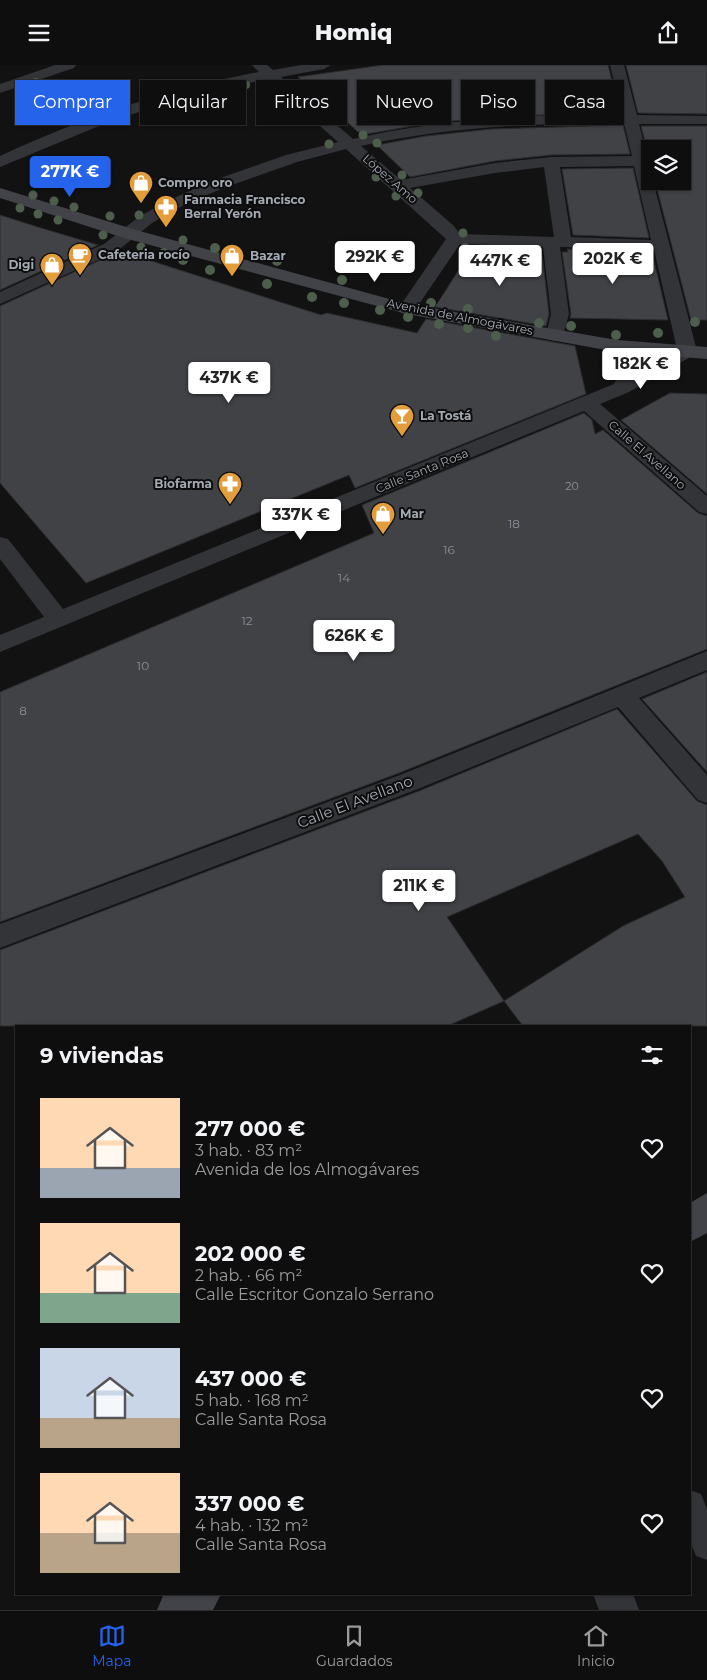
<!DOCTYPE html>
<html lang="es">
<meta charset="utf-8">
<style>
body{margin:0;font-family:Montserrat,sans-serif;background:#171717;color:#f1f3f6;height:100vh;display:flex;flex-direction:column;font-size:19px;white-space:nowrap}
*{box-sizing:border-box;margin:0}
p{font-size:16px;color:#9b9c9e}
.icon{flex:none;width:28px;height:28px;fill:none;stroke:currentColor;stroke-width:2;stroke-linecap:round;stroke-linejoin:round}
.map{position:relative;flex:1;overflow:hidden}
.sheet{position:absolute;left:15px;top:960px;width:676px;height:570px;display:flex;flex-direction:column;background:#0e0e0e;border-radius:0px;box-shadow:0 1px 4px #0004,0 0 0 1px #2e2e2e}
.sheet>*{flex:none}
.top-card{position:absolute;left:15px;top:15px;width:678px;height:45px;display:flex;gap:10px}
.fabs{position:absolute;left:641px;top:75px;display:grid;gap:10px}
.fabs a{display:grid;place-items:center;width:50px;height:50px;border-radius:0px;background:#0e0e0e;box-shadow:0 1px 4px #0004,0 0 0 1px #2e2e2e;font-size:25px}
.price{position:absolute;translate:-50% -42px;padding:0 11px;border-radius:5px;background:#fff;color:#222;font-size:16px;line-height:32px;filter:drop-shadow(0 1px 2px #0008)}
.price::after{content:'';position:absolute;left:50%;top:30px;width:15px;height:11px;margin-left:-8px;background:inherit;clip-path:polygon(0 0,100% 0,50% 100%)}
.price.current{background:#2563eb;color:#fff}
ul{padding:0;list-style:none}
li{display:flex;align-items:center;gap:15px;height:125px;padding:0 25px}
li span{display:grid;place-items:center;flex:none;width:140px;height:100px;border-radius:0px;color:#555}
li>.icon{margin-inline-start:auto}
span .icon{width:60px;height:60px;fill:#fffc;stroke-width:1}
li b{font-size:21px}
h2{display:flex;justify-content:space-between;align-items:center;height:60px;padding:0 25px;font-size:21px}
.tag{padding:0 18px;border-radius:0px;background:#0e0e0e;box-shadow:0 1px 4px #0004,0 0 0 1px #2e2e2e;font-size:18px;line-height:45px}
.tag.current{background:#2563eb;color:#fff}
header{display:flex;justify-content:space-between;align-items:center;height:65px;padding:0 25px;background:#0e0e0e;font-size:22px;font-weight:800}
.dock{display:flex;justify-content:space-around;align-items:center;height:70px;border-top:1px solid #2e2e2e;background:#0e0e0e;font-size:14px;color:#9b9c9e}
.dock a{display:grid;justify-items:center;gap:2px}
.dock .current{color:#2563eb}
.map>svg:first-child{display:block}
</style>
<header><svg class="icon" aria-label="menu" viewBox="0 0 24 24"><path d="M4 6h16M4 12h16M4 18h16"/></svg>Homiq<svg class="icon" aria-label="share" viewBox="0 0 24 24"><path d="M12 15V3M7 8l5-5 5 5M5 13v7h14v-7"/></svg></header>
<div class="map">
<svg width="707" height="1545" viewBox="0 0 707 1545">
<rect width="100%" height="100%" fill="#121213"/>
<path fill="#414246" stroke="#2c2c2f" fill-rule="evenodd" d="M 383,0 L 608,0 L 620,47 L 486,52 L 419,60 L 366,69 L 363,67 L 358,67 L 298,12 Z
M 626,0 L 707,0 L 707,49 L 638,48 Z
M 623,60 L 630,89 L 551,90 L 495,96 L 410,112 L 377,80 L 426,71 L 492,64 Z
M 641,61 L 707,61 L 707,255 L 691,255 L 655,116 L 682,116 L 682,84 L 650,84 L 650,95 Z
M 633,103 L 649,173 L 573,170 L 562,104 Z
M 0,150 L 41,163 L 98,180 L 0,225 Z
M 567,184 L 652,187 L 668,255 L 570,253 L 571,249 L 562,187 L 568,187 Z
M 120,186 L 321,250 L 327,248 L 417,268 L 426,254 L 575,281 L 586,329 L 355,423 L 349,410 L 86,518 L 0,418 L 0,241 Z
M 471,186 L 542,188 L 549,249 L 546,261 L 435,242 Z
M 670,328 L 707,329 L 707,429 L 621,355 Z
M 584,348 L 592,355 L 595,369 L 603,365 L 698,448 L 707,451 L 707,584 L 399,708 L 0,857 L 0,627 L 374,468 L 362,440 Z
M 707,607 L 707,707 L 642,634 Z
M 617,644 L 697,736 L 707,740 L 707,961 L 523,961 L 504,936 L 447,961 L 0,961 L 0,885 L 419,726 ZM 638,769 L 662,796 L 685,832 L 623,861 L 504,936 L 447,852 Z"/>
<g fill="none" stroke-linecap="round" stroke-linejoin="round">
<path fill="#333438" fill-rule="evenodd" d="M 690,1425 L 701,1429 L 707,1444 L 707,1495 L 696,1491 L 690,1476 Z"/>
<path fill="#333438" fill-rule="evenodd" d="M 55,0 L 76,0 L 74,3 L 0,28 L 0,19 Z
M 252,0 L 267,0 L 273,5 L 301,0 L 331,0 L 324,4 L 281,12 L 353,74 C 441,54 531,49 622,49 L 610,0 L 624,0 L 637,50 L 707,51 L 707,59 L 639,59 L 650,103 L 650,116 L 653,116 L 697,286 L 694,290 L 629,327 L 600,339 L 707,431 L 707,449 L 699,447 L 584,346 L 0,587 L 0,570 L 44,552 L 0,494 L 0,472 L 8,474 L 63,544 L 614,319 L 620,308 L 608,281 L 610,277 L 617,275 L 624,277 L 639,306 L 677,284 L 654,185 L 560,182 L 569,249 L 562,274 L 555,276 L 548,274 L 546,270 L 551,249 L 543,182 L 460,179 L 413,248 L 407,249 L 401,248 L 398,244 L 446,174 L 346,84 L 297,97 L 221,124 L 184,140 L 152,158 L 116,187 L 0,239 L 0,227 L 104,179 L 140,151 L 172,134 L 209,117 L 286,90 L 338,77 L 267,14 L 189,31 L 111,56 L 0,102 L 0,91 C 82,53 170,23 259,7 ZM 624,58 L 632,91 L 551,92 L 495,98 L 401,115 L 361,81 C 447,62 536,58 624,58 ZM 634,101 L 651,175 L 571,172 L 560,102 ZM 544,102 L 554,172 L 460,169 L 453,160 L 410,123 L 495,108 Z
M 707,586 L 707,605 L 639,633 L 707,710 L 707,738 L 698,735 L 618,642 L 418,724 L 0,883 L 0,859 L 400,710 Z
M 593,1529 L 633,1529 L 639,1545 L 599,1545 Z"/>
<path fill="#414348" fill-rule="evenodd" d="M 0,123 L 136,165 L 408,239 L 617,275 L 707,282 L 707,294 L 617,287 L 407,249 L 124,173 L 0,133 Z
M 707,1128 L 707,1168 L 690,1177 L 690,1138 Z
M 165,1529 L 221,1529 L 213,1545 L 157,1545 L 163,1531 Z"/>
</g>
<g fill="#4d5e4d">
<circle cx="36" cy="17" r="4"/>
<circle cx="246" cy="20" r="4"/>
<circle cx="295" cy="40" r="4"/>
<circle cx="308" cy="51" r="4.5"/>
<circle cx="363" cy="70" r="4.5"/>
<circle cx="377" cy="78" r="4.5"/>
<circle cx="329" cy="79" r="4.5"/>
<circle cx="402" cy="110" r="4.5"/>
<circle cx="376" cy="112" r="4.5"/>
<circle cx="418" cy="128" r="4.5"/>
<circle cx="33" cy="130" r="4.5"/>
<circle cx="396" cy="131" r="4.5"/>
<circle cx="54" cy="136" r="4.5"/>
<circle cx="74" cy="142" r="4.5"/>
<circle cx="20" cy="143" r="4.5"/>
<circle cx="38" cy="149" r="4.5"/>
<circle cx="139" cy="150" r="4.5"/>
<circle cx="110" cy="151" r="4.5"/>
<circle cx="58" cy="155" r="4.5"/>
<circle cx="463" cy="168" r="4.5"/>
<circle cx="103" cy="170" r="4.5"/>
<circle cx="183" cy="175" r="4.5"/>
<circle cx="141" cy="182" r="4.5"/>
<circle cx="215" cy="183" r="5"/>
<circle cx="465" cy="183" r="5"/>
<circle cx="164" cy="188" r="5"/>
<circle cx="183" cy="195" r="5"/>
<circle cx="277" cy="196" r="5"/>
<circle cx="210" cy="205" r="5"/>
<circle cx="342" cy="215" r="5"/>
<circle cx="267" cy="219" r="5"/>
<circle cx="312" cy="232" r="5"/>
<circle cx="344" cy="238" r="5"/>
<circle cx="431" cy="238" r="5"/>
<circle cx="468" cy="244" r="5"/>
<circle cx="380" cy="245" r="5"/>
<circle cx="408" cy="252" r="5"/>
<circle cx="695" cy="257" r="5"/>
<circle cx="539" cy="258" r="5"/>
<circle cx="439" cy="259" r="5"/>
<circle cx="571" cy="261" r="5"/>
<circle cx="468" cy="263" r="5"/>
<circle cx="658" cy="268" r="5"/>
<circle cx="616" cy="270" r="5"/>
<circle cx="496" cy="271" r="5"/>
</g>
<defs>
<symbol id="shop-pin" viewBox="-11 -11 22 30"><path d="M0 17L-7.5 6A9.5 9.5 0 1 1 7.5 6Z" fill="#e39d3a" stroke="#0d0d0e"/><path d="M-5-2.5h2.3a2.7 3.5 0 0 1 5.4 0H5L5.5 6h-11ZM-1.5-2.5h3a1.5 2.3 0 0 0-3 0Z" fill="#fff"/></symbol>
<symbol id="pharmacy-pin" viewBox="-11 -11 22 30"><path d="M0 17L-7.5 6A9.5 9.5 0 1 1 7.5 6Z" fill="#e39d3a" stroke="#0d0d0e"/><path d="M-2-6h4v4h4v4h-4v4h-4v-4h-4v-4h4Z" fill="#fff"/></symbol>
<symbol id="cafe-pin" viewBox="-11 -11 22 30"><path d="M0 17L-7.5 6A9.5 9.5 0 1 1 7.5 6Z" fill="#e39d3a" stroke="#0d0d0e"/><path d="M-5.5-4.5H6V0H3Q3 3.5 0 3.5H-2.5Q-5.5 3.5-5.5 0ZM3-3.2v2h1.7v-2ZM-6 4.5H4V6H-6Z" fill="#fff"/></symbol>
<symbol id="bar-pin" viewBox="-11 -11 22 30"><path d="M0 17L-7.5 6A9.5 9.5 0 1 1 7.5 6Z" fill="#e39d3a" stroke="#0d0d0e"/><path d="M-6-5H6L.8 .8V4.5H3.5V6h-7V4.5H-.8V.8Z" fill="#fff"/></symbol>
</defs>
<g fill-rule="evenodd">
<use href="#shop-pin" x="127" y="104" width="28" height="38"/>
<use href="#pharmacy-pin" x="152" y="128" width="28" height="38"/>
<use href="#cafe-pin" x="66" y="176" width="28" height="38"/>
<use href="#shop-pin" x="218" y="177" width="28" height="38"/>
<use href="#shop-pin" x="38" y="186" width="28" height="38"/>
<use href="#bar-pin" x="388" y="337" width="28" height="38"/>
<use href="#pharmacy-pin" x="216" y="405" width="28" height="38"/>
<use href="#shop-pin" x="369" y="435" width="28" height="38"/>
</g>
<g text-anchor="middle" stroke-width="4" stroke-linejoin="round" paint-order="stroke">
<g font-size="11" fill="#8b9098">
<text x="572" y="425">20</text>
</g>
<g font-size="12" fill="#a4aab3" stroke="#0d0d0e">
<text transform="translate(390 114) rotate(41)" y="4">López Amo</text>
<text transform="translate(460 252) rotate(11)" y="4">Avenida de Almogávares</text>
<text transform="translate(647 390) rotate(41)" y="4">Calle El Avellano</text>
<text transform="translate(422 406) rotate(-22)" y="4">Calle Santa Rosa</text>
</g>
<g font-size="12" font-weight="bold" fill="#a4aab3" stroke="#0d0d0e" text-anchor="start">
<text x="158" y="122">Compro oro</text>
<text x="184" y="139">Farmacia Francisco<tspan x="184" dy="14">Berral Yerón</tspan></text>
<text x="98" y="194">Cafeteria rocío</text>
<text x="250" y="195">Bazar</text>
<text x="34" y="204" text-anchor="end">Digi</text>
<text x="420" y="355">La Tostá</text>
<text x="212" y="423" text-anchor="end">Biofarma</text>
<text x="400" y="453">Mar</text>
</g>
<g font-size="12" fill="#8b9098">
<text x="514" y="463">18</text>
<text x="449" y="489">16</text>
<text x="344" y="517">14</text>
<text x="247" y="560">12</text>
<text x="143" y="605">10</text>
<text x="23" y="650">8</text>
</g>
<g font-size="15" fill="#a4aab3" stroke="#0d0d0e">
<text transform="translate(355 737) rotate(-21)" y="5">Calle El Avellano</text>
</g>
</g>
</svg>
<div class="fabs">
<a><svg class="icon" aria-label="layers" viewBox="0 0 24 24"><path d="M12 4l9 5-9 5-9-5zM3 14l9 5 9-5"/></svg></a>
</div>
<b class="price current" style="left:70px;top:133px">277K €</b>
<b class="price" style="left:375px;top:218px">292K €</b>
<b class="price" style="left:613px;top:220px">202K €</b>
<b class="price" style="left:500px;top:222px">447K €</b>
<b class="price" style="left:641px;top:325px">182K €</b>
<b class="price" style="left:229px;top:339px">437K €</b>
<b class="price" style="left:301px;top:476px">337K €</b>
<b class="price" style="left:354px;top:597px">626K €</b>
<b class="price" style="left:419px;top:847px">211K €</b>
<div class="top-card">
<a class="tag current">Comprar</a>
<a class="tag">Alquilar</a>
<a class="tag">Filtros</a>
<a class="tag">Nuevo</a>
<a class="tag">Piso</a>
<a class="tag">Casa</a>
</div>
<section class="sheet">
<h2>9 viviendas<svg class="icon" aria-label="filters" viewBox="0 0 24 24"><path d="M4 7h16M4 17h16"/><circle cx="9" cy="7" r="2"/><circle cx="15" cy="17" r="2"/></svg></h2>
<ul>
<li><span style="background:linear-gradient(#ffd9b3 70%,#9aa5b1 0)"><svg class="icon" aria-label="home" viewBox="0 0 24 24"><path d="M3 11l9-7 9 7M6 9v11h12V9"/></svg></span><div><b>277 000 €</b><p>3 hab. · 83 m²</p><p>Avenida de los Almogávares</p></div><svg class="icon" aria-label="heart" viewBox="0 0 24 24"><path d="M12 20l-8-8c-3-5 5-10 8-4 3-6 11-1 8 4z"/></svg></li>
<li><span style="background:linear-gradient(#ffd9b3 70%,#7fa58c 0)"><svg class="icon" aria-label="home" viewBox="0 0 24 24"><path d="M3 11l9-7 9 7M6 9v11h12V9"/></svg></span><div><b>202 000 €</b><p>2 hab. · 66 m²</p><p>Calle Escritor Gonzalo Serrano</p></div><svg class="icon" aria-label="heart" viewBox="0 0 24 24"><path d="M12 20l-8-8c-3-5 5-10 8-4 3-6 11-1 8 4z"/></svg></li>
<li><span style="background:linear-gradient(#c9d6e8 70%,#b9a48a 0)"><svg class="icon" aria-label="home" viewBox="0 0 24 24"><path d="M3 11l9-7 9 7M6 9v11h12V9"/></svg></span><div><b>437 000 €</b><p>5 hab. · 168 m²</p><p>Calle Santa Rosa</p></div><svg class="icon" aria-label="heart" viewBox="0 0 24 24"><path d="M12 20l-8-8c-3-5 5-10 8-4 3-6 11-1 8 4z"/></svg></li>
<li><span style="background:linear-gradient(#ffd9b3 60%,#b9a48a 0)"><svg class="icon" aria-label="home" viewBox="0 0 24 24"><path d="M3 11l9-7 9 7M6 9v11h12V9"/></svg></span><div><b>337 000 €</b><p>4 hab. · 132 m²</p><p>Calle Santa Rosa</p></div><svg class="icon" aria-label="heart" viewBox="0 0 24 24"><path d="M12 20l-8-8c-3-5 5-10 8-4 3-6 11-1 8 4z"/></svg></li>
</ul>
</section>
</div>
<nav class="dock">
<a class="current"><svg class="icon" aria-label="map" viewBox="0 0 24 24"><path d="M3 6l6-2 6 2 6-2v14l-6 2-6-2-6 2zM9 4v14M15 6v14"/></svg>Mapa</a>
<a><svg class="icon" aria-label="saved" viewBox="0 0 24 24"><path d="M7 4h10v16l-5-4-5 4z"/></svg>Guardados</a>
<a><svg class="icon" aria-label="home" viewBox="0 0 24 24"><path d="M3 11l9-7 9 7M6 9v11h12V9"/></svg>Inicio</a>
</nav>
